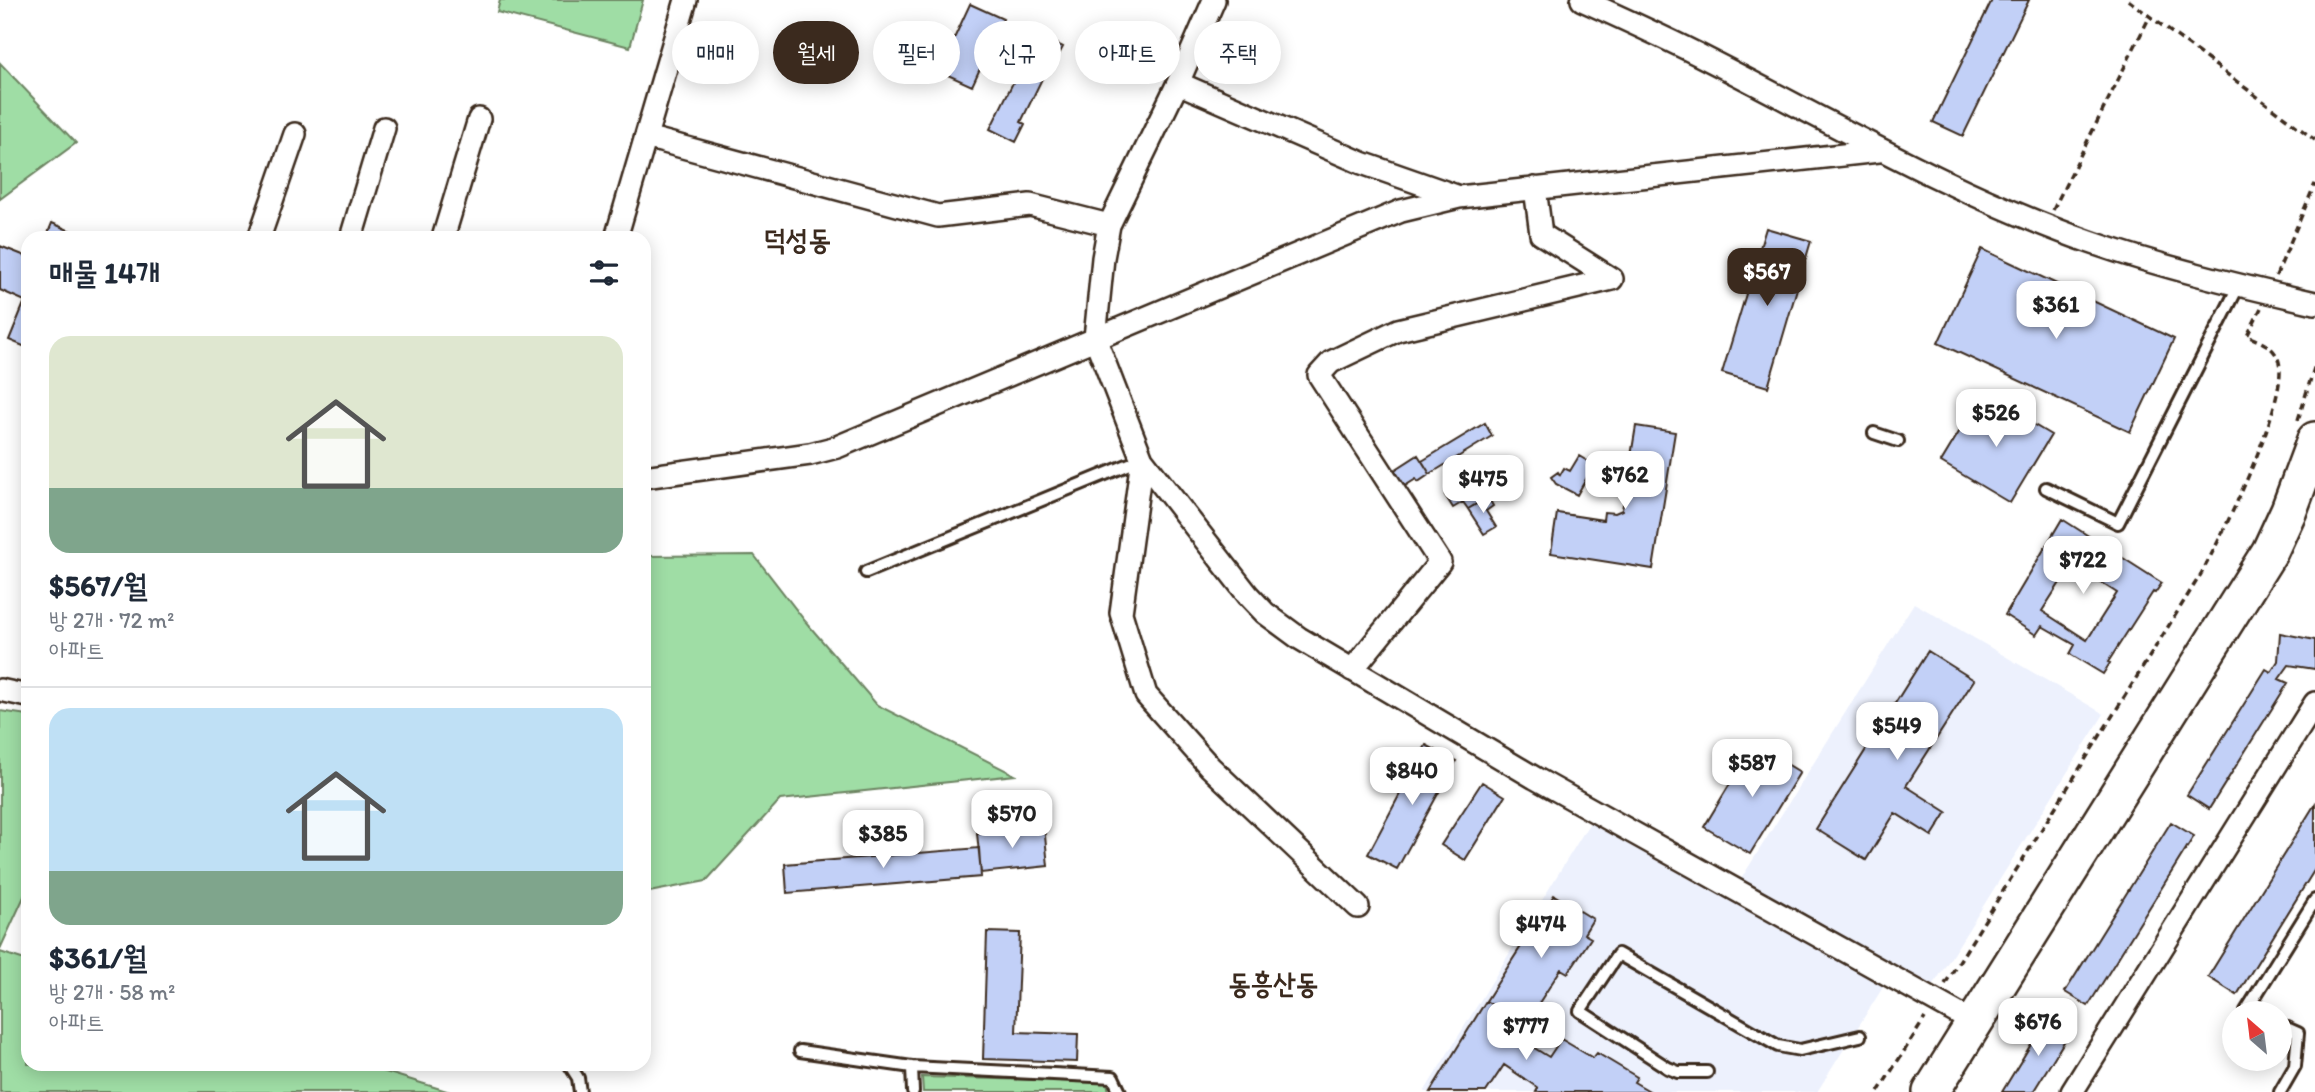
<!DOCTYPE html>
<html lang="ko">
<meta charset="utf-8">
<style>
body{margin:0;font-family:Itim,"Poor Story",sans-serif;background:#f2f2f3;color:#1f2937;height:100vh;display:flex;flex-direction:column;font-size:26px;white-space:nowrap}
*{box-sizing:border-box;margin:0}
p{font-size:23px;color:#747a83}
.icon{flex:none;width:38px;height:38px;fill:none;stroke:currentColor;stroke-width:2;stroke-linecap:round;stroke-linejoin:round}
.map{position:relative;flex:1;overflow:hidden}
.details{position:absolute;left:21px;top:231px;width:630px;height:840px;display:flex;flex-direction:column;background:#fff;border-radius:21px;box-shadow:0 4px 18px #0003}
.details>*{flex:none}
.hud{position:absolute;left:672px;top:21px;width:665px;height:63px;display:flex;gap:14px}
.needle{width:46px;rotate:332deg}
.buttons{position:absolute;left:2222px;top:1001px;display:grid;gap:14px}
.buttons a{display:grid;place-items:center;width:70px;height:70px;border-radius:50%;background:#fff;box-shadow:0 4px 18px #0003;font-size:35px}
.price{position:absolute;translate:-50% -60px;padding:0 16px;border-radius:14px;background:#fff;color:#222;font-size:23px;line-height:46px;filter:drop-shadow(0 2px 4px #0008)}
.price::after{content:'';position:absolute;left:50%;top:42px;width:21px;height:16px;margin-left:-10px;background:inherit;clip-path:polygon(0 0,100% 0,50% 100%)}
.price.selected{background:#3b2a1e;color:#fff}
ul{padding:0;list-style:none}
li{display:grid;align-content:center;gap:14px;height:371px;padding:0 28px}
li+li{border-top:2px solid #e0e1e3}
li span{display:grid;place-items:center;height:217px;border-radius:21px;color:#555}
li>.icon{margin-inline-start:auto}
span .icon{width:126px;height:126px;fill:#fffc;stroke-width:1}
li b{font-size:30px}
h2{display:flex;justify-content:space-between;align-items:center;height:84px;padding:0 28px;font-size:30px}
.pill{padding:0 24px;border-radius:32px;background:#fff;box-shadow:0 4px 18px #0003;font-size:24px;line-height:63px}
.pill.selected{background:#3b2a1e;color:#fff}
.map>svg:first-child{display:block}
</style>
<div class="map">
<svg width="2315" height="1092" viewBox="0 0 2315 1092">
<rect width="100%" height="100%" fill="#fff"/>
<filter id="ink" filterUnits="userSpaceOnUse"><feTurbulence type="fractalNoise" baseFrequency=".0143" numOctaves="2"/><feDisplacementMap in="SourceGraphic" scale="14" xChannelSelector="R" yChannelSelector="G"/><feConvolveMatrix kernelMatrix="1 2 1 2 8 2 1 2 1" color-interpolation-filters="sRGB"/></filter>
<g filter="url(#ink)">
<path fill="#edf1fd" d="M 1914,603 L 2104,714 L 1931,989 L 1741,879 Z
M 1592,819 L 1887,981 L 1817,1092 L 1424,1092 Z"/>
<path fill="#9fdda5" stroke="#6d8462" stroke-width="2" d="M 500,0 L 643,0 L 630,47 L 497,12 Z
M 0,63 L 76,143 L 0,199 Z
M 754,555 L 805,621 L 877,705 L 1015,775 L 780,800 L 706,881 L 644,893 L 644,556 Z
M 0,711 L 28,715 L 28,888 L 0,949 Z
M 0,952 L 28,961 L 28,1064 L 360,1064 L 450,1092 L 0,1092 Z
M 922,1077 L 1107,1082 L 1109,1092 L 923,1092 Z"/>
<path fill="#c2d0f7" stroke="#3b2a1e" stroke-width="2" fill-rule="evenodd" d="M 1992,0 L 2029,0 L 1963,136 L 1933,122 Z
M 970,4 L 1003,19 L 972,86 L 939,71 Z
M 1037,34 L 1063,47 L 1055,62 L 1051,60 L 1021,122 L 1025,124 L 1016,142 L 990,129 Z
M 52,223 L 87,238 L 46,238 Z
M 1766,228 L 1811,241 L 1768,387 L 1722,373 Z
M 0,246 L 28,257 L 28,348 L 9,340 L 25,301 L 0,290 Z
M 1982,249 L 2174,339 L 2130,432 L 1938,343 Z
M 1982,394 L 2051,435 L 2010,503 L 1941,462 Z
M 1485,423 L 1492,436 L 1430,474 L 1422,461 Z
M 1636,426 L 1675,432 L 1653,569 L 1551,553 L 1557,513 L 1603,520 L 1604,512 L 1615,513 L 1622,510 Z
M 1418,455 L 1430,474 L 1418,482 L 1416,479 L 1400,489 L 1390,473 Z
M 1579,456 L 1594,465 L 1577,495 L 1556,484 L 1551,477 L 1558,472 L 1560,475 L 1564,468 L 1570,471 Z
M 1467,481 L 1480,502 L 1468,509 L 1463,502 L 1453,508 L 1445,495 Z
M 1488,497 L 1493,506 L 1486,511 L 1496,527 L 1484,534 L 1468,509 Z
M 2062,519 L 2162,583 L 2155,593 L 2153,592 L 2108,662 L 2110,663 L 2103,674 L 2070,654 L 2075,645 L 2042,626 L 2036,635 L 2005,615 ZM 2072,564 L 2117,593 L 2087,640 L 2042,611 Z
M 2280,633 L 2315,640 L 2315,669 L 2289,665 L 2279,679 L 2288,683 L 2209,809 L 2187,795 L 2266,669 L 2271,672 L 2278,661 Z
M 1928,651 L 1974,680 L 1906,786 L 1947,812 L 1932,836 L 1895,813 L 1866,860 L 1816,829 Z
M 1754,744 L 1800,772 L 1750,854 L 1704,827 Z
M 1426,745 L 1456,761 L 1397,869 L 1368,854 Z
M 1482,782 L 1505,796 L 1465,860 L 1441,845 Z
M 2315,804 L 2315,869 L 2237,995 L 2208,977 Z
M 2171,822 L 2194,836 L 2088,1006 L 2065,992 Z
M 1044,826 L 1048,866 L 981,873 L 977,833 Z
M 979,848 L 981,877 L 787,893 L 785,864 Z
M 1554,895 L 1593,919 L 1584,934 L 1591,938 L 1568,973 L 1561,969 L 1524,1026 L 1486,1001 Z
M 987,932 L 1020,933 L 1016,1032 L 1078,1034 L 1077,1062 L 983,1059 Z
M 1486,1001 L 1524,1026 L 1518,1038 L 1549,1057 L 1561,1039 L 1593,1058 L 1597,1053 L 1637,1077 L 1634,1082 L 1651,1092 L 1536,1092 L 1538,1088 L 1504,1065 L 1486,1092 L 1430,1092 Z
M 2047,1018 L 2070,1032 L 2033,1092 L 2002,1092 Z"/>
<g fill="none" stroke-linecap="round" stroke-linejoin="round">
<defs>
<path id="service" d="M 1874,433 L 1898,441
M 2046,488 L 2118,523 L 2239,285
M 866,572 L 1142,459
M 2251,1013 L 2246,1011 L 2315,900
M 2280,1025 L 2298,1033 L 2295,1066 L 2280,1092
M 800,1051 L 912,1067 L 1113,1077 L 1120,1092
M 569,1064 L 578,1078 L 580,1092
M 912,1067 L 913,1092
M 1707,1072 L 1678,1072 L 1668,1068 L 1580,1011 L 1618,954 L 1778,1046 L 1800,1050 L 1860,1036"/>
<path id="minor" d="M 1214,0 L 1178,83 L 1109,225 L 1103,258 L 1095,338 L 1142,459 L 1248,595 L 1265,613 L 1299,638 L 1535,778 L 1973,1022
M 1582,0 C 1624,19 1666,38 1707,59 C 1833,123 1956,195 2090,242 C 2161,267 2241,286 2315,303
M 1178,83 L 1362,163 L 1459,197
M 646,137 L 938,216 L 1030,205 L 1109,225
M 1535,188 L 1541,234 L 1612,279
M 259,238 L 295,134
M 351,238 L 384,128
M 443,238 L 479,119
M 616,238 L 686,0
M 1142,459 L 1121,613 L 1146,695 L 1210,767 L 1358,907
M 644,477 L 810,454 L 837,447 L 1401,211 L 1459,197 L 1879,151
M 1352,670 L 1440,562 L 1319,375 L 1331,362 L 1398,330 L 1612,279
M 0,690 L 28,696
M 2072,1092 L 2315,703"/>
<path id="trunk" d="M 1931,1092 L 2270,551 L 2289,510 L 2315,440"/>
</defs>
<use href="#service" stroke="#3b2a1e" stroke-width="16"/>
<use href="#minor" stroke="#3b2a1e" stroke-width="26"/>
<use href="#trunk" stroke="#3b2a1e" stroke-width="40"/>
<path stroke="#3b2a1e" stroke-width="3.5" stroke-dasharray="7 5" stroke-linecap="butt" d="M 2128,0 L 2315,140
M 2053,210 L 2149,18
M 2276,276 L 2315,184
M 2298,420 L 2315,365
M 1945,984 L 2201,574 C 2222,536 2289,401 2279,362 C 2275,346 2261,342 2247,336 L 2261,308
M 1878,1092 L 1925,1018"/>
<use href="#service" stroke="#fff" stroke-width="10"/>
<use href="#minor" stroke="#fff" stroke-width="21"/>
<use href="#trunk" stroke="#fff" stroke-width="35"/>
</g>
</g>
<g text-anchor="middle" stroke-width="7" stroke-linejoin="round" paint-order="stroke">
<g font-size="28" font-weight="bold" fill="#3b2a1e" stroke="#fff">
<text x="797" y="249">덕성동</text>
<text x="1273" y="993">동흥산동</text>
</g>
</g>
</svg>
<div class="buttons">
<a><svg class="needle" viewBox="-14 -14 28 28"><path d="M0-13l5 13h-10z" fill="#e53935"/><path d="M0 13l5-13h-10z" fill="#747a83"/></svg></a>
</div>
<b class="price selected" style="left:1767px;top:308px">$567</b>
<b class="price" style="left:2056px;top:341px">$361</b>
<b class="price" style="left:1996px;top:449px">$526</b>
<b class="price" style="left:1625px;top:511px">$762</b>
<b class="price" style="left:1483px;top:515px">$475</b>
<b class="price" style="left:2083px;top:596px">$722</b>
<b class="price" style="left:1897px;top:762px">$549</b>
<b class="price" style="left:1752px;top:799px">$587</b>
<b class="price" style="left:1412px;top:807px">$840</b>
<b class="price" style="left:1012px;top:850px">$570</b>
<b class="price" style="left:883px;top:870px">$385</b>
<b class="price" style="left:1541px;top:960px">$474</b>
<b class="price" style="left:2038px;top:1058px">$676</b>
<b class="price" style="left:1526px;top:1062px">$777</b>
<div class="hud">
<a class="pill">매매</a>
<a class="pill selected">월세</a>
<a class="pill">필터</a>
<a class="pill">신규</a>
<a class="pill">아파트</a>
<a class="pill">주택</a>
</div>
<section class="details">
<h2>매물 14개<svg class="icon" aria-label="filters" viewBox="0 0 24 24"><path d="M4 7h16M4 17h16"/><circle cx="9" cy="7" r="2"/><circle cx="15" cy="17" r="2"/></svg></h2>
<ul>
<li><span style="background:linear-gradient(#dfe7d0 70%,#7fa58c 0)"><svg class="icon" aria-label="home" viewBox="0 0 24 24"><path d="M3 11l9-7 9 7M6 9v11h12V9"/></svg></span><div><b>$567/월</b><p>방 2개 · 72 m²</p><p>아파트</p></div></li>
<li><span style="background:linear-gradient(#bfe0f5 75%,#7fa58c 0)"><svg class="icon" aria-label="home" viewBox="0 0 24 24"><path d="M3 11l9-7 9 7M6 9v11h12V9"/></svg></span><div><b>$361/월</b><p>방 2개 · 58 m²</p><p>아파트</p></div></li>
</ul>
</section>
</div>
